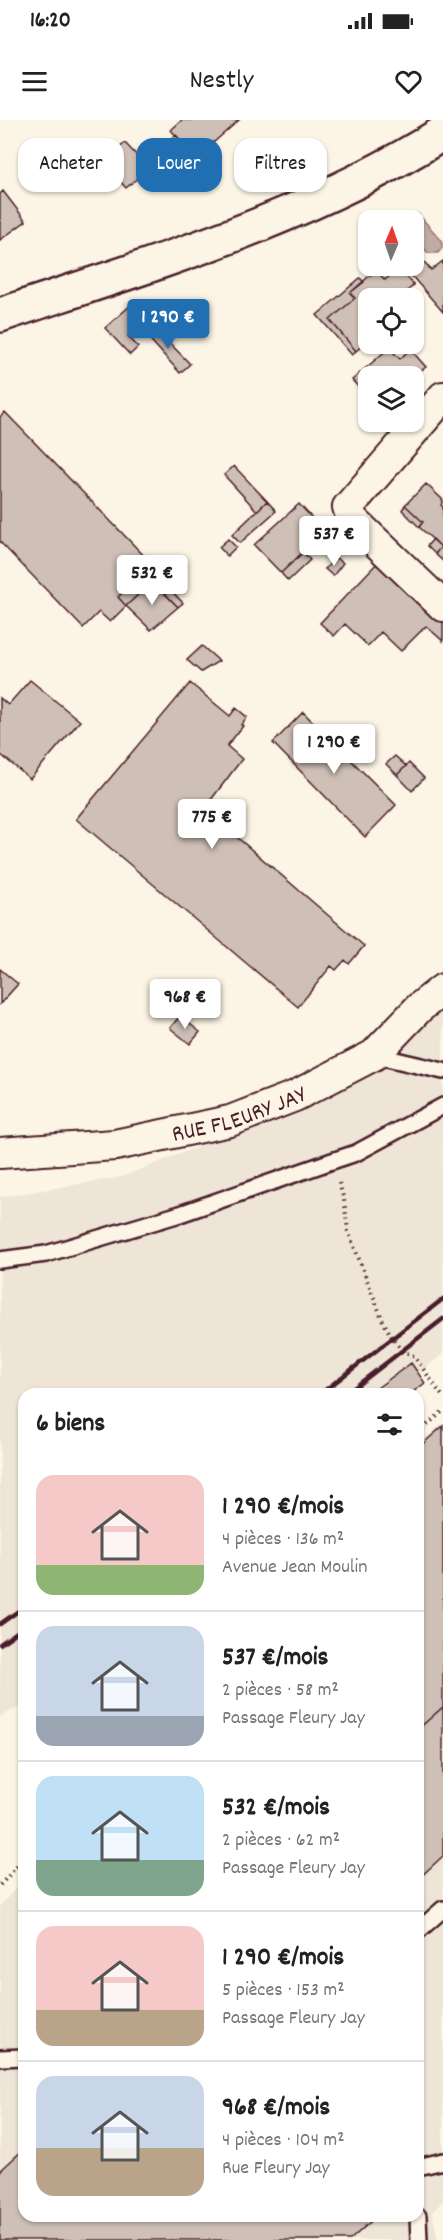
<!DOCTYPE html>
<html lang="fr">
<meta charset="utf-8">
<style>
body{margin:0;font-family:Dekko,sans-serif;background:#f2f2f2;color:#222;height:100vh;display:flex;flex-direction:column;font-size:22px;white-space:nowrap}
*{box-sizing:border-box;margin:0}
p{font-size:20px;color:#767676}
.icon{flex:none;width:33px;height:33px;fill:none;stroke:currentColor;stroke-width:2;stroke-linecap:round;stroke-linejoin:round}
.map{position:relative;flex:1;overflow:hidden}
.side{position:absolute;left:18px;top:1268px;width:406px;height:834px;display:flex;flex-direction:column;background:#fff;border-radius:18px;box-shadow:0 2px 4px #0004}
.side>*{flex:none}
.banner{position:absolute;left:18px;top:18px;width:408px;height:54px;display:flex;gap:12px}
.needle{width:39px;rotate:2deg}
.controls{position:absolute;left:358px;top:90px;display:grid;gap:12px}
.controls a{display:grid;place-items:center;width:66px;height:66px;border-radius:12px;background:#fff;box-shadow:0 2px 4px #0004;font-size:30px}
.price{position:absolute;translate:-50% -51px;padding:0 14px;border-radius:6px;background:#fff;color:#222;font-size:20px;line-height:39px;filter:drop-shadow(0 2px 3px #0008)}
.price::after{content:'';position:absolute;left:50%;top:36px;width:18px;height:14px;margin-left:-9px;background:inherit;clip-path:polygon(0 0,100% 0,50% 100%)}
.price.selected{background:#1f6fb2;color:#fff}
ul{padding:0;list-style:none}
li{display:flex;align-items:center;gap:18px;height:150px;padding:0 18px}
li+li{border-top:2px solid #e0e0e0}
li span{display:grid;place-items:center;flex:none;width:168px;height:120px;border-radius:18px;color:#555}
li>.icon{margin-inline-start:auto}
span .icon{width:72px;height:72px;fill:#fffc;stroke-width:1}
li b{font-size:26px}
h2{display:flex;justify-content:space-between;align-items:center;height:72px;padding:0 18px;font-size:26px}
.pill{padding:0 21px;border-radius:18px;background:#fff;box-shadow:0 2px 4px #0004;font-size:21px;line-height:54px}
.pill.selected{background:#1f6fb2;color:#fff}
.status{display:flex;justify-content:space-between;align-items:center;height:42px;padding:0 30px;background:#fff;direction:ltr}
.status svg{height:16px;fill:currentColor}
header{display:flex;justify-content:space-between;align-items:center;height:78px;padding:0 18px;background:#fff;font-size:27px;font-weight:600}
.map>svg:first-child{display:block}
</style>
<div class="status"><b>16:20</b><svg viewBox="0 0 49 12"><path d="M0 12V9h3v3zM5 12V6h3v6zM10 12V3h3v9zM15 12V0h3v12zM26 1h20v11H26zM47 4h2v5h-2z"/></svg></div>
<header><svg class="icon" aria-label="menu" viewBox="0 0 24 24"><path d="M4 6h16M4 12h16M4 18h16"/></svg>Nestly<svg class="icon" aria-label="heart" viewBox="0 0 24 24"><path d="M12 20l-8-8c-3-5 5-10 8-4 3-6 11-1 8 4z"/></svg></header>
<div class="map">
<svg width="443" height="2120" viewBox="0 0 443 2120">
<rect width="100%" height="100%" fill="#fcf5e5"/>
<filter id="ink" filterUnits="userSpaceOnUse"><feTurbulence type="fractalNoise" baseFrequency=".0167" numOctaves="2"/><feDisplacementMap in="SourceGraphic" scale="12" xChannelSelector="R" yChannelSelector="G"/><feConvolveMatrix kernelMatrix="1 2 1 2 8 2 1 2 1" color-interpolation-filters="sRGB"/></filter>
<g filter="url(#ink)">
<path fill="#eee5d7" d="M 443,886 L 443,1234 L 393,1273 L 24,1274 L 24,1585 L 0,1597 L 0,1077 L 122,1057 L 351,965 Z
M 443,1303 L 443,2081 L 432,2092 L 438,2120 L 0,2120 L 0,1786 L 24,1759 L 24,2096 L 418,2096 L 418,1325 Z"/>
<path fill="#c0aca5" stroke="#917474" stroke-width="1.5" d="M 418,94 L 442,121 L 442,128 L 438,133 L 428,133 L 414,116 L 414,100 L 411,100 Z"/>
<path fill="#cfc0b7" stroke="#4a1f2b" stroke-width="1.5" d="M 182,0 L 239,0 L 196,38 L 171,10 Z
M 176,15 L 193,35 L 176,51 L 170,44 L 155,58 L 147,50 L 126,68 L 103,42 L 125,23 L 140,39 L 147,33 L 151,37 Z
M 3,71 L 26,101 L 0,120 L 0,74 Z
M 414,130 L 431,150 L 443,141 L 443,192 L 403,146 L 414,146 Z
M 399,148 L 414,165 L 400,177 L 402,178 L 369,178 L 369,220 L 356,231 L 330,200 L 355,178 L 350,173 L 376,150 L 385,160 Z
M 360,158 L 364,162 L 350,173 L 355,178 L 330,200 L 356,231 L 352,235 L 317,195 Z
M 132,184 L 145,198 L 128,216 L 138,227 L 130,235 L 105,208 Z
M 153,206 L 190,244 L 180,253 L 145,214 Z
M 389,228 L 400,239 L 410,229 L 426,247 L 414,256 L 369,256 L 369,279 L 352,260 Z
M 5,292 L 152,444 L 118,477 L 126,486 L 110,502 L 99,492 L 83,508 L 0,422 L 0,297 Z
M 234,346 L 267,381 L 257,391 L 224,355 Z
M 426,364 L 443,380 L 441,385 L 443,387 L 443,441 L 435,434 L 441,427 L 419,407 L 423,402 L 405,385 Z
M 267,381 L 276,391 L 240,423 L 232,415 Z
M 299,384 L 325,412 L 281,453 L 254,425 Z
M 405,385 L 423,402 L 419,407 L 402,390 Z
M 228,419 L 236,427 L 227,436 L 219,427 Z
M 433,419 L 441,427 L 435,434 L 427,426 Z
M 303,432 L 310,440 L 288,461 L 281,453 Z
M 336,438 L 343,443 L 333,456 L 325,449 Z
M 380,440 L 443,499 L 443,521 L 426,506 L 401,531 L 381,512 L 368,526 L 345,504 L 334,516 L 320,503 Z
M 152,444 L 161,453 L 126,486 L 118,477 Z
M 161,460 L 183,483 L 178,487 L 156,465 Z
M 153,461 L 178,487 L 151,510 L 126,486 Z
M 202,526 L 219,541 L 201,552 L 187,540 Z
M 30,560 L 80,601 L 30,659 L 0,634 L 0,578 L 8,585 Z
M 190,563 L 230,596 L 236,588 L 247,597 L 241,605 L 243,606 L 227,626 L 242,639 L 204,689 L 364,826 L 349,844 L 345,840 L 336,850 L 331,846 L 298,887 L 76,699 Z
M 303,592 L 396,685 L 365,717 L 273,623 Z
M 395,636 L 406,646 L 397,655 L 386,644 Z
M 409,643 L 424,658 L 412,671 L 397,655 Z
M 0,849 L 18,864 L 0,884 Z
M 180,896 L 200,912 L 190,924 L 170,908 Z
M 411,1243 L 425,1263 L 410,1274 L 369,1274 Z
M 443,1306 L 443,1587 L 418,1609 L 418,1328 Z
M 443,1587 L 443,1736 L 418,1759 L 418,1609 Z
M 24,2029 L 24,2096 L 377,2096 L 350,2120 L 0,2120 L 0,2051 Z"/>
<g fill="none" stroke-linecap="round" stroke-linejoin="round">
<defs>
<path id="lane" d="M 374,935 L 443,951
M 0,1140 L 46,1134 L 180,1094 L 332,1041 L 356,1033 L 443,986
M 418,1811 L 443,1789
M 0,1938 L 24,1937
M 418,2047 L 443,2041
M 418,2096 L 419,2120"/>
<g id="street">
<path d="M 443,277 L 348,387 L 352,399 L 443,486"/>
<path id="s1" d="M 0,1033 L 115,1025 L 230,1001 L 295,976 L 374,935 L 419,888 L 443,869"/>
</g>
<path id="secondary" d="M 0,195 C 149,145 310,98 443,13"/>
</defs>
<use href="#lane" stroke="#4a1f2b" stroke-width="20"/>
<use href="#street" stroke="#4a1f2b" stroke-width="34"/>
<use href="#secondary" stroke="#4a1f2b" stroke-width="38"/>
<path stroke="#4a1f2b" stroke-width="4" stroke-dasharray="1.5 4.5" stroke-linecap="butt" d="M 339,1063 L 344,1080 L 348,1111 L 383,1201 L 393,1219 L 403,1231 L 414,1236 L 443,1277
M 418,1313 L 443,1291
M 0,1765 L 24,1739"/>
<use href="#lane" stroke="#fcf5e5" stroke-width="15"/>
<use href="#street" stroke="#fcf5e5" stroke-width="30"/>
<use href="#secondary" stroke="#fcf5e5" stroke-width="33"/>
<path stroke="#4a1f2b" stroke-width="4.5" d="M 320,1274 L 443,1179
M 346,1274 L 443,1199
M 0,1504 L 24,1487
M 0,1524 L 24,1507"/>
</g>
</g>
<g text-anchor="middle" stroke-width="6" stroke-linejoin="round" paint-order="stroke">
<g font-size="24" fill="#4a1f2b" stroke="#fcf5e5">
<text dy="8" stroke="none"><textPath href="#s1" startOffset="243">RUE FLEURY JAY</textPath></text>
</g>
</g>
</svg>
<div class="controls">
<a><svg class="needle" viewBox="-14 -14 28 28"><path d="M0-13l5 13h-10z" fill="#e53935"/><path d="M0 13l5-13h-10z" fill="#767676"/></svg></a>
<a><svg class="icon" aria-label="locate" viewBox="0 0 24 24"><circle cx="12" cy="12" r="6"/><path d="M12 2v4M12 18v4M2 12h4M18 12h4"/></svg></a>
<a><svg class="icon" aria-label="layers" viewBox="0 0 24 24"><path d="M12 4l9 5-9 5-9-5zM3 14l9 5 9-5"/></svg></a>
</div>
<b class="price selected" style="left:168px;top:230px">1 290 €</b>
<b class="price" style="left:334px;top:447px">537 €</b>
<b class="price" style="left:152px;top:486px">532 €</b>
<b class="price" style="left:334px;top:655px">1 290 €</b>
<b class="price" style="left:212px;top:730px">775 €</b>
<b class="price" style="left:185px;top:910px">968 €</b>
<div class="banner">
<a class="pill">Acheter</a>
<a class="pill selected">Louer</a>
<a class="pill">Filtres</a>
</div>
<section class="side">
<h2>6 biens<svg class="icon" aria-label="filters" viewBox="0 0 24 24"><path d="M4 7h16M4 17h16"/><circle cx="9" cy="7" r="2"/><circle cx="15" cy="17" r="2"/></svg></h2>
<ul>
<li><span style="background:linear-gradient(#f6c9c9 75%,#8fb573 0)"><svg class="icon" aria-label="home" viewBox="0 0 24 24"><path d="M3 11l9-7 9 7M6 9v11h12V9"/></svg></span><div><b>1 290 €/mois</b><p>4 pièces · 136 m²</p><p>Avenue Jean Moulin</p></div></li>
<li><span style="background:linear-gradient(#c9d6e8 75%,#9aa5b1 0)"><svg class="icon" aria-label="home" viewBox="0 0 24 24"><path d="M3 11l9-7 9 7M6 9v11h12V9"/></svg></span><div><b>537 €/mois</b><p>2 pièces · 58 m²</p><p>Passage Fleury Jay</p></div></li>
<li><span style="background:linear-gradient(#bfe0f5 70%,#7fa58c 0)"><svg class="icon" aria-label="home" viewBox="0 0 24 24"><path d="M3 11l9-7 9 7M6 9v11h12V9"/></svg></span><div><b>532 €/mois</b><p>2 pièces · 62 m²</p><p>Passage Fleury Jay</p></div></li>
<li><span style="background:linear-gradient(#f6c9c9 70%,#b9a48a 0)"><svg class="icon" aria-label="home" viewBox="0 0 24 24"><path d="M3 11l9-7 9 7M6 9v11h12V9"/></svg></span><div><b>1 290 €/mois</b><p>5 pièces · 153 m²</p><p>Passage Fleury Jay</p></div></li>
<li><span style="background:linear-gradient(#c9d6e8 60%,#b9a48a 0)"><svg class="icon" aria-label="home" viewBox="0 0 24 24"><path d="M3 11l9-7 9 7M6 9v11h12V9"/></svg></span><div><b>968 €/mois</b><p>4 pièces · 104 m²</p><p>Rue Fleury Jay</p></div></li>
</ul>
</section>
</div>
